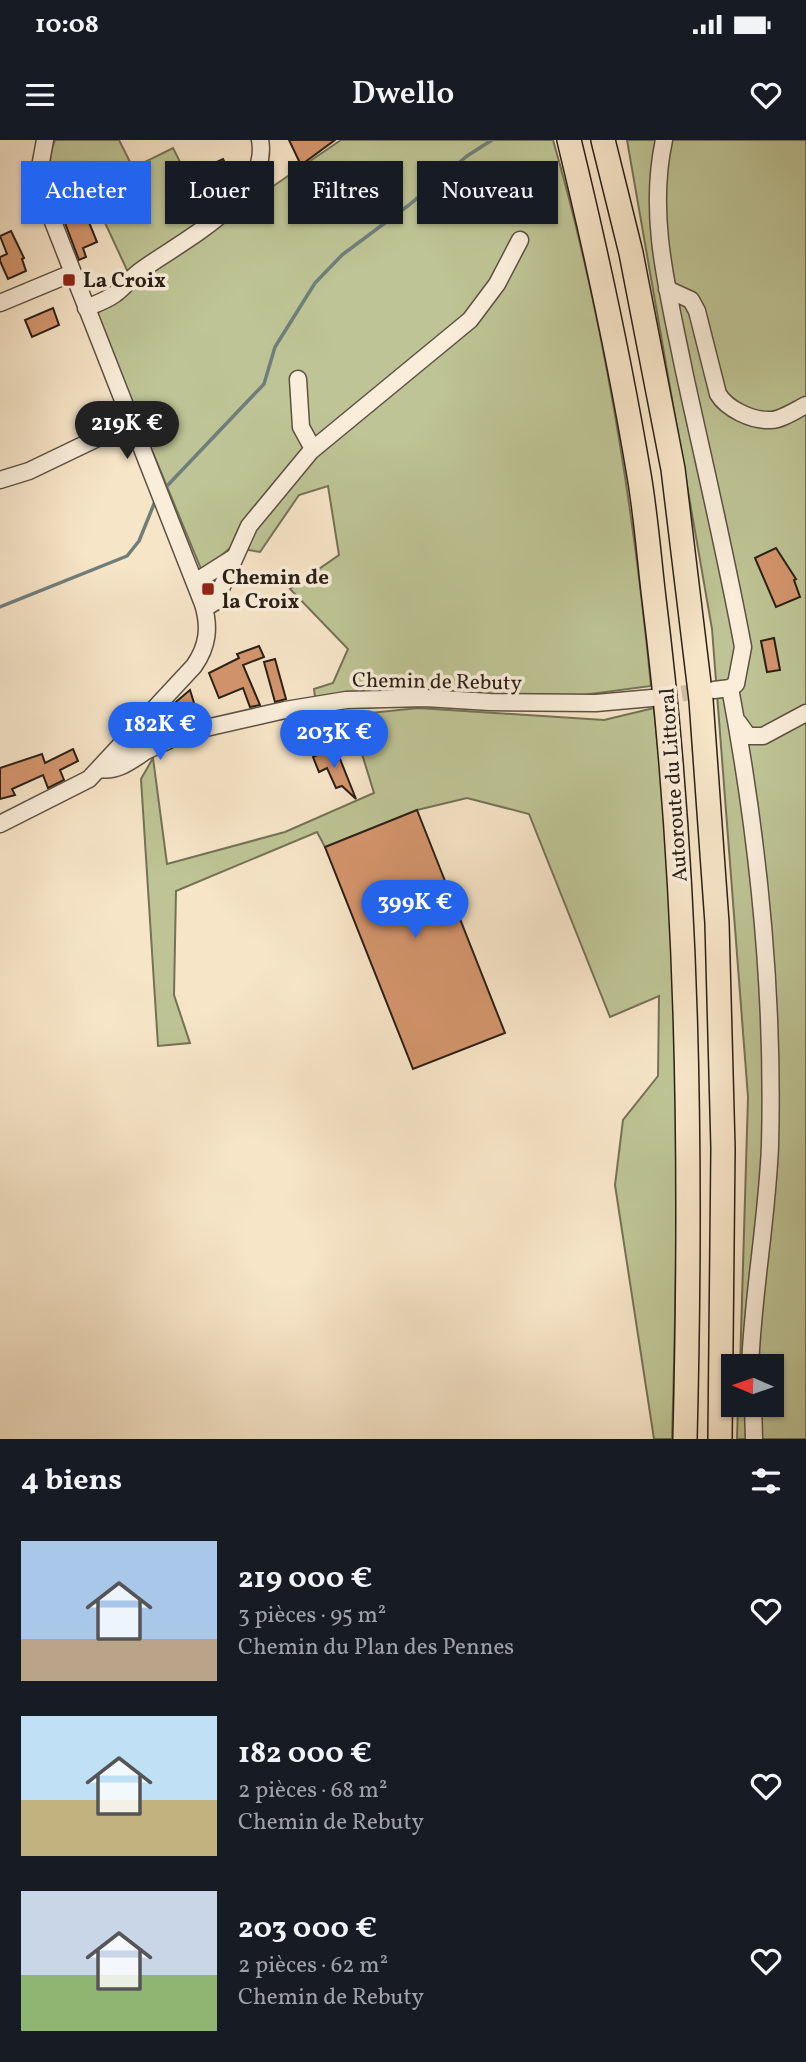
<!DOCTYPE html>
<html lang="fr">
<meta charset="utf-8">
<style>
body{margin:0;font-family:Vollkorn,serif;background:#20242c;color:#f1f3f6;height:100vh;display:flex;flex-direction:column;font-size:26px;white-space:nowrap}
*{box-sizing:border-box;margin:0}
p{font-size:23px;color:#9ea1a6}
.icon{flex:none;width:38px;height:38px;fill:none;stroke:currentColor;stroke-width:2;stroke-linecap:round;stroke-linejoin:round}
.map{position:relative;height:1299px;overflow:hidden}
.panel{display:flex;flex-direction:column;background:#171b24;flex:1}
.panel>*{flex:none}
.banner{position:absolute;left:21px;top:21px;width:765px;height:63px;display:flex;gap:14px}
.needle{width:46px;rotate:272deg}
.buttons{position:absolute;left:721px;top:1214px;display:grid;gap:14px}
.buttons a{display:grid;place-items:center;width:63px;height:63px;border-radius:0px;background:#171b24;box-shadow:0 2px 5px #0004;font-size:35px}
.price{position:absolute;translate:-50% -60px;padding:0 16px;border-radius:24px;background:#2563eb;color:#fff;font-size:23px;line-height:46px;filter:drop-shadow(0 2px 4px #0008)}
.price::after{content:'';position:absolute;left:50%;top:42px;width:21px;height:16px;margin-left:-10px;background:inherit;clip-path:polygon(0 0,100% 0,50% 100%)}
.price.selected{background:#222;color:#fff}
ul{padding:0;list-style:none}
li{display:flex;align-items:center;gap:21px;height:175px;padding:0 21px}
li span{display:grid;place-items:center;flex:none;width:196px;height:140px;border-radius:0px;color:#555}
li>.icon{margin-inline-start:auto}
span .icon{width:84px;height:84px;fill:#fffc;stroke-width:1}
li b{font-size:30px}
h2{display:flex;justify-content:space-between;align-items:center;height:84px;padding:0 21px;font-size:30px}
.pill{padding:0 24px;border-radius:0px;background:#171b24;box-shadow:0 2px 5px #0004;font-size:24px;line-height:63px}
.pill.selected{background:#2563eb;color:#fff}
.status{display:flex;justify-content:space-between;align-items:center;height:49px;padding:0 35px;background:#171b24;direction:ltr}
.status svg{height:19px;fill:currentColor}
header{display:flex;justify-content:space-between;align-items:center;height:91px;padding:0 21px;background:#171b24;font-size:32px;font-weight:600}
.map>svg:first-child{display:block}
</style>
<div class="status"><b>10:08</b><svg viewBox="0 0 49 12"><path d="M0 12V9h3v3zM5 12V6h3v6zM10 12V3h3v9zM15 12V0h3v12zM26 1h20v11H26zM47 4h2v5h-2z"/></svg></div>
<header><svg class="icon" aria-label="menu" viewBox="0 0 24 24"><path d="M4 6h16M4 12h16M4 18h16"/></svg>Dwello<svg class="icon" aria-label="heart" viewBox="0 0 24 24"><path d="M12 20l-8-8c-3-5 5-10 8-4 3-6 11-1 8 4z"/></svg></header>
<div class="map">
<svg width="806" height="1299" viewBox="0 0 806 1299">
<rect width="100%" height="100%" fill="#f7e5c8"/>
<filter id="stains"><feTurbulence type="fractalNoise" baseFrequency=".00286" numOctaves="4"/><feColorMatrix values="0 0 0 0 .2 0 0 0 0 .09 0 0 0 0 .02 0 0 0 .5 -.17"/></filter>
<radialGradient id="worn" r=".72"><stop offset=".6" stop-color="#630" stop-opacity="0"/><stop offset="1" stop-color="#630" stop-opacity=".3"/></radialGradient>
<path fill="#bec495" stroke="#747256" stroke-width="2" d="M 55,0 L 119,0 L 133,28 L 173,8 L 213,87 L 341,0 L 553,0 C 604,177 633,362 651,546 L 560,558 L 387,548 L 315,557 L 314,549 L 333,543 L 348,509 L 290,449 L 339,415 L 328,346 L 299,355 L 260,412 L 231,407 L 212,424 L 201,429 L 94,170 L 133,143 L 94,59 L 57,74 C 51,48 45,25 55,0 Z
M 627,0 L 806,0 L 806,1299 L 737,1299 L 738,1265 L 772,1265 L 772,1227 L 740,1227 L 748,957 L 712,489 Z
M 418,568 L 604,580 L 654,568 C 658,612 664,656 667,700 C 680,900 678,1099 672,1299 L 654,1299 L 615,1045 L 623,980 L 658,936 L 659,856 L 610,877 L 529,674 L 467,658 L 417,670 L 325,707 L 317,692 L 176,751 L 174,855 L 190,903 L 158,906 L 141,639 L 153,618 L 167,724 L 285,692 L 374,653 L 350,575 Z"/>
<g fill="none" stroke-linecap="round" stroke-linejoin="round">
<path stroke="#707e7b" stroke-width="3.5" d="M 166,347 L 264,244 L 275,207 L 315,143 L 342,115 L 409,65 L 467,16 L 492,0
M 0,467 L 127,416 L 139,401 L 156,359"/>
</g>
<path fill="#d4956d" stroke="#2a2017" stroke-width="2" d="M 289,0 L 335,0 L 305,22 L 300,23 Z
M 223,19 L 235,44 L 223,51 L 210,25 Z
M 87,65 L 91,74 L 86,75 L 97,102 L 83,108 L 86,117 L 79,120 L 62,75 Z
M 11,91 L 24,118 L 22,119 L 26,131 L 8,139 L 0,121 L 0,117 L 7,114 L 0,96 Z
M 53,168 L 59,185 L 32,197 L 25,180 Z
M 776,408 L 796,439 L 794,440 L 800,457 L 776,467 L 755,418 Z
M 774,498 L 780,530 L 767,532 L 761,501 Z
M 259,506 L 264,517 L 243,525 L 260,565 L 250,567 L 243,548 L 219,558 L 209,533 L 239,518 L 237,514 Z
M 275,519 L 286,559 L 275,562 L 264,522 Z
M 190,550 L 199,579 L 181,583 L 177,571 L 172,572 L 170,567 Z
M 73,609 L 78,621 L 60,630 L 64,640 L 48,648 L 43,635 L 12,649 L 15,655 L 0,659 L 0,628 L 42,614 L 45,623 Z
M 328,610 L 331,617 L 338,614 L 356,659 L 342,646 L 336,648 L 327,628 L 319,632 L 313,617 Z
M 417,670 L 505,893 L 413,929 L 325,707 Z"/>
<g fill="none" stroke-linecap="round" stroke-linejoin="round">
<path stroke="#cebea5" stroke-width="16" stroke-dasharray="16 8" stroke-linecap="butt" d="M 658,557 L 708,550"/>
<defs>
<path id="minor" d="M 664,0 C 647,78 669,155 684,231 C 704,323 726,415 743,507 L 736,544 L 730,548 L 714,550
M 667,149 L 691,160 L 697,171 L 718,254 C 727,269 752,281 771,280 C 781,280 796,270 806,265
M 0,163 L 72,133
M 86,168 C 96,164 107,160 115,154 C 125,147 132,136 143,129 C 182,101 271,57 260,0
M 298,239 L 301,287 L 313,309
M 0,340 L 29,331 L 131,282
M 195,442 L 233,418
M 205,468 L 215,462 L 249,386 L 311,311 L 470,180 L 497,144 L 520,100
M 730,548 C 758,696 774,855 770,1006 C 767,1080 753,1152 750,1227
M 738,582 L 748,596 L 763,596 L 806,573
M 146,611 L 184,593 L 285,570 L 346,560 L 425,558 L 490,562 L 596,563 L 652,558
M 100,629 C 118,632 132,620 146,611 L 127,615 L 112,615
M 0,684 L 89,639 L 194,526 C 208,506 210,487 203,464 L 46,64 L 40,27 L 45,0
M 753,1265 L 754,1299"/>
<path id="highway" d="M 569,0 C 596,111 620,222 639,335 C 646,376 649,417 654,459 C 689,738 692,1018 685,1299
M 603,0 L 631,113 L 673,329 L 701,560 L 717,783 L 723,1008 L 720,1299"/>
</defs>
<use href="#minor" stroke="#5d5143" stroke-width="19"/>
<use href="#highway" stroke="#2a2017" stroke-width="26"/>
<use href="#minor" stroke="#faeedb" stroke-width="16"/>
<use href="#highway" stroke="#f7e5c8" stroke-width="23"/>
</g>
<g fill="#8f2418" stroke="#faeedb" stroke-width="2.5">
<rect x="62" y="133" width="14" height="14" rx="3.5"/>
<rect x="201" y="442" width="14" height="14" rx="3.5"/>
</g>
<g text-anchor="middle" stroke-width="7" stroke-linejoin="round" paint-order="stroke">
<g font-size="21" font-weight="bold" fill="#2a2017" stroke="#faeedb" text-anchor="start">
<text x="83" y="147">La Croix</text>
<text x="222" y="444">Chemin de<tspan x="222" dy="24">la Croix</tspan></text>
</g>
<g font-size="21" fill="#2a2017" stroke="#faeedb">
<text transform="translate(437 541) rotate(1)" y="7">Chemin de Rebuty</text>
<text transform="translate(673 645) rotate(-94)" y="7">Autoroute du Littoral</text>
</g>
</g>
<rect width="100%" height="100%" filter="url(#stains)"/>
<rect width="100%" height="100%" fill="url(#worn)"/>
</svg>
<div class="buttons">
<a><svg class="needle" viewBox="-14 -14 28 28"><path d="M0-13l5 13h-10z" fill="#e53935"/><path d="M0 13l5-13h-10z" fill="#9ea1a6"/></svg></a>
</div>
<b class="price selected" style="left:127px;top:321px">219K €</b>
<b class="price" style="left:160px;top:622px">182K €</b>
<b class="price" style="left:334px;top:630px">203K €</b>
<b class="price" style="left:415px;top:800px">399K €</b>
<div class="banner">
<a class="pill selected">Acheter</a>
<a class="pill">Louer</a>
<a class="pill">Filtres</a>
<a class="pill">Nouveau</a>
</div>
</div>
<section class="panel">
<h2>4 biens<svg class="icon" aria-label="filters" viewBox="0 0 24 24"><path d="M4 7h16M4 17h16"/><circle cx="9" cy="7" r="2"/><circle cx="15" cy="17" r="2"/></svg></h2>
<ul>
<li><span style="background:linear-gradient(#a9c7e8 70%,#b9a48a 0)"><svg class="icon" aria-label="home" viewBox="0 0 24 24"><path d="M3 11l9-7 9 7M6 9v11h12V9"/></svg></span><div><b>219 000 €</b><p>3 pièces · 95 m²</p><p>Chemin du Plan des Pennes</p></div><svg class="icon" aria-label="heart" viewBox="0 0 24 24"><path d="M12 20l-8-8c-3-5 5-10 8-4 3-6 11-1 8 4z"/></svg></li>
<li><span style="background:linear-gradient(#bfe0f5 60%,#c2b280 0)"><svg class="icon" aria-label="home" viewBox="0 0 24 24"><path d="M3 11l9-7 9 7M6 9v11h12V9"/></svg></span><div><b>182 000 €</b><p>2 pièces · 68 m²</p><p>Chemin de Rebuty</p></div><svg class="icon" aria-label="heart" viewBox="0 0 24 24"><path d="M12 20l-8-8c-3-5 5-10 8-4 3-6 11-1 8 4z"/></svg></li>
<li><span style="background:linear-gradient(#c9d6e8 60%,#8fb573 0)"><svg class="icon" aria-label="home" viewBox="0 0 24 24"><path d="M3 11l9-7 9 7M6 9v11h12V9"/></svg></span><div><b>203 000 €</b><p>2 pièces · 62 m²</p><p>Chemin de Rebuty</p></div><svg class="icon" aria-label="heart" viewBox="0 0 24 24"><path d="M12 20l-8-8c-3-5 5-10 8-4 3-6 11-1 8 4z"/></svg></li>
</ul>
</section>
